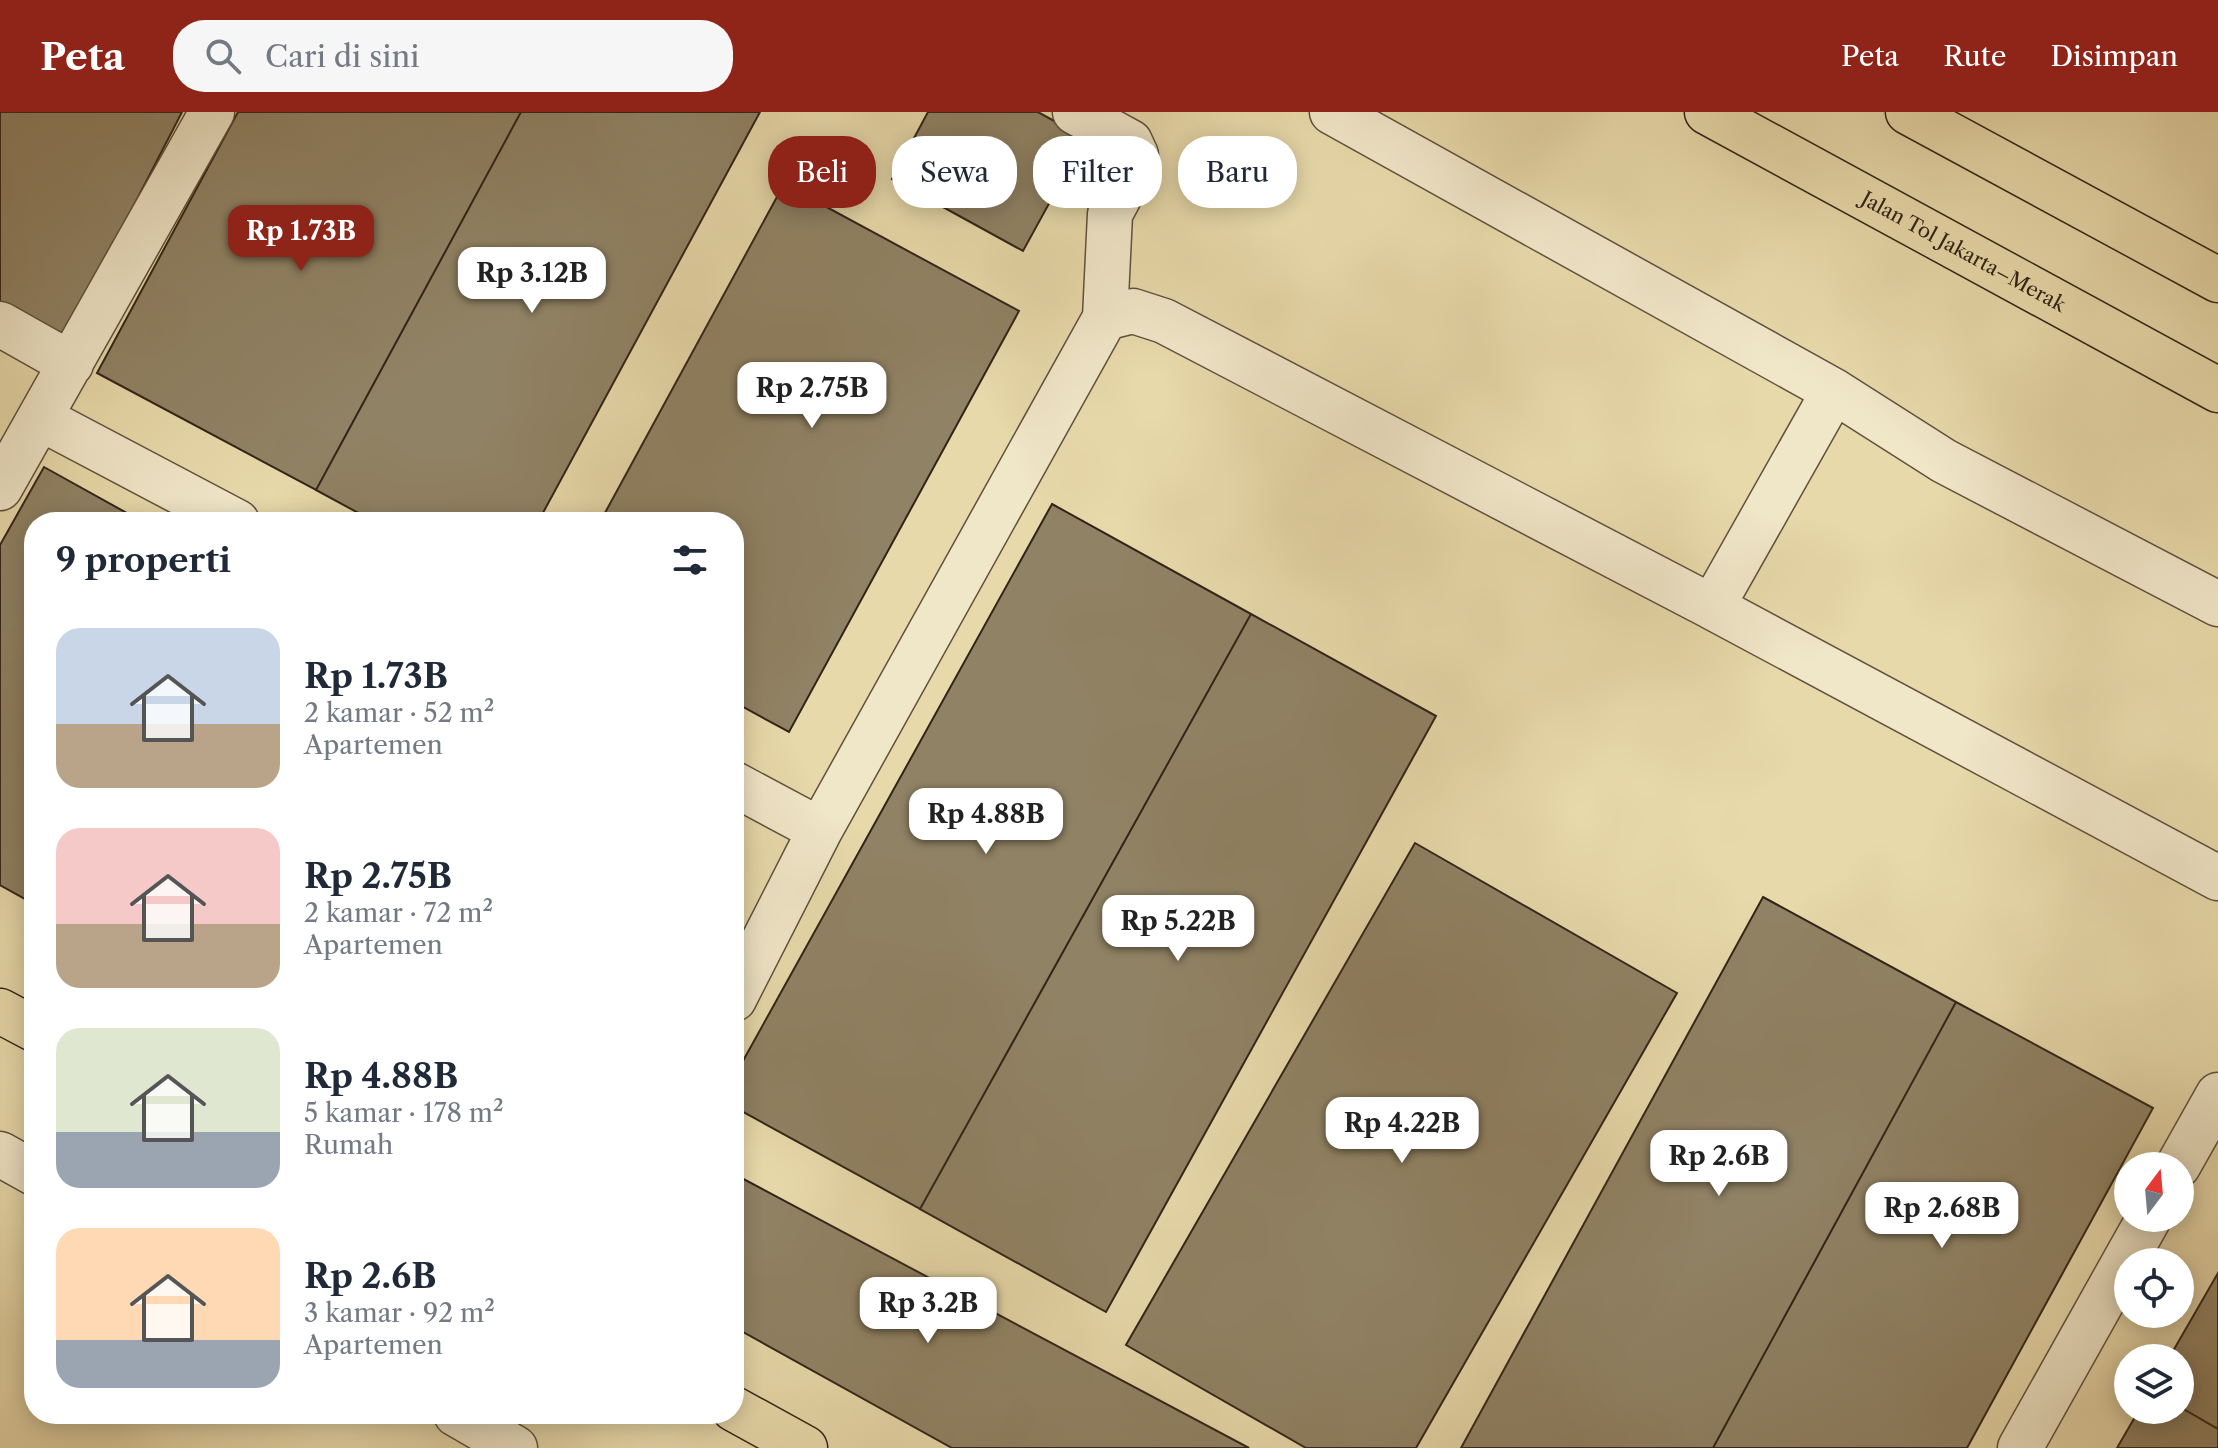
<!DOCTYPE html>
<html lang="id">
<meta charset="utf-8">
<style>
body{margin:0;font-family:"Libre Caslon Text",serif;background:#f6f6f7;color:#1f2937;height:100vh;display:flex;flex-direction:column;font-size:30px;white-space:nowrap}
*{box-sizing:border-box;margin:0}
p{font-size:26px;color:#747a83}
.icon{flex:none;width:44px;height:44px;fill:none;stroke:currentColor;stroke-width:2;stroke-linecap:round;stroke-linejoin:round}
.map{position:relative;flex:1;overflow:hidden}
.panel{position:absolute;left:24px;top:400px;width:720px;height:912px;display:flex;flex-direction:column;background:#fff;border-radius:32px;box-shadow:0 4px 20px #0003}
.panel>*{flex:none}
.guide{position:absolute;left:768px;top:24px;width:760px;height:72px;display:flex;gap:16px}
.needle{width:52px;rotate:16deg}
.tools{position:absolute;left:2114px;top:1040px;display:grid;gap:16px}
.tools a{display:grid;place-items:center;width:80px;height:80px;border-radius:50%;background:#fff;box-shadow:0 4px 20px #0003;font-size:40px}
.price{position:absolute;translate:-50% -68px;padding:0 18px;border-radius:16px;background:#fff;color:#222;font-size:26px;line-height:52px;filter:drop-shadow(0 2px 4px #0008)}
.price::after{content:'';position:absolute;left:50%;top:48px;width:24px;height:18px;margin-left:-12px;background:inherit;clip-path:polygon(0 0,100% 0,50% 100%)}
.price.selected{background:#8f2418;color:#fff}
ul{padding:0;list-style:none}
li{display:flex;align-items:center;gap:24px;height:200px;padding:0 32px}
li span{display:grid;place-items:center;flex:none;width:224px;height:160px;border-radius:24px;color:#555}
li>.icon{margin-inline-start:auto}
span .icon{width:96px;height:96px;fill:#fffc;stroke-width:1}
li b{font-size:34px}
h2{display:flex;justify-content:space-between;align-items:center;height:96px;padding:0 32px;font-size:34px}
.pill{padding:0 28px;border-radius:32px;background:#fff;box-shadow:0 4px 20px #0003;font-size:28px;line-height:72px}
.pill.selected{background:#8f2418;color:#fff}
header{display:flex;align-items:center;gap:48px;box-sizing:border-box;height:112px;padding:0 40px;background:#8f2418;color:#fff}
header strong{font-size:38px}
nav{display:flex;gap:44px;margin-inline-start:auto;font-size:28px}
.search{width:560px;height:72px;background:#f6f6f7;display:flex;align-items:center;gap:20px;box-sizing:border-box;padding:0 28px;border-radius:32px;color:#747a83;font-size:30px}
.map>svg:first-child{display:block}
</style>
<header>
<strong>Peta</strong>
<div class="search"><svg class="icon" aria-label="search" viewBox="0 0 24 24"><circle cx="10" cy="10" r="6"/><path d="M15 15l6 6"/></svg>Cari di sini</div>
<nav><a>Peta</a><a>Rute</a><a>Disimpan</a></nav>
</header>
<div class="map">
<svg width="2218" height="1336" viewBox="0 0 2218 1336">
<rect width="100%" height="100%" fill="#e8d9aa"/>
<filter id="stains"><feTurbulence type="fractalNoise" baseFrequency=".0025" numOctaves="4"/><feColorMatrix values="0 0 0 0 .2 0 0 0 0 .09 0 0 0 0 .02 0 0 0 .5 -.17"/></filter>
<radialGradient id="worn" r=".72"><stop offset=".6" stop-color="#630" stop-opacity="0"/><stop offset="1" stop-color="#630" stop-opacity=".3"/></radialGradient>
<path fill="#908264" stroke="#312419" stroke-width="2" d="M 0,0 L 182,0 L 64,229 L 0,192 Z
M 238,0 L 521,0 L 316,378 L 97,261 Z
M 521,0 L 760,0 L 538,410 L 375,410 L 316,378 Z
M 928,0 L 1038,0 L 1085,26 L 1023,139 L 892,67 Z
M 784,72 L 1019,199 L 789,620 L 734,590 L 734,410 L 600,410 Z
M 44,355 L 143,410 L 34,410 L 34,792 L 0,773 L 0,433 Z
M 1052,392 L 1251,502 L 920,1097 L 734,995 L 734,965 Z
M 1251,502 L 1436,604 L 1106,1200 L 920,1097 Z
M 1415,731 L 1677,881 L 1416,1336 L 1306,1336 L 1126,1233 Z
M 1763,785 L 1956,890 L 1713,1336 L 1461,1336 Z
M 1956,890 L 2153,996 L 1967,1336 L 1713,1336 Z
M 734,1062 L 1249,1336 L 952,1336 L 734,1215 Z
M 2218,1161 L 2218,1317 L 2180,1295 L 2180,1246 L 2169,1246 Z
M 2180,1295 L 2218,1317 L 2218,1336 L 2117,1336 L 2139,1298 L 2180,1298 Z"/>
<g fill="none" stroke-linecap="round" stroke-linejoin="round">
<defs>
<path id="minor" d="M 1075,0 L 1130,30 L 1136,43 L 1135,55 L 1110,102 L 1105,206
M 1332,0 L 1834,279 L 1944,349 L 2218,492
M 0,212 L 71,252
M 40,306 L 237,410
M 0,376 L 212,0
M 1712,495 L 2218,766
M 734,672 L 820,718
M 734,887 L 820,718 L 1105,206 L 1133,199 L 1164,209 L 1712,495 L 1834,279
M 0,1042 L 34,1061
M 2178,1054 L 2218,983
M 456,1302 L 515,1336
M 2020,1336 L 2149,1106"/>
<path id="major" d="M 0,899 L 34,917
M 734,1297 L 805,1336"/>
<g id="highway">
<path id="s1" d="M 1707,0 L 2218,278"/>
<path d="M 1908,0 L 2218,168"/>
</g>
</defs>
<use href="#minor" stroke="#5f513d" stroke-width="47"/>
<use href="#major" stroke="#312419" stroke-width="47"/>
<use href="#highway" stroke="#312419" stroke-width="47"/>
<use href="#minor" stroke="#f0e6c8" stroke-width="44"/>
<use href="#major" stroke="#e8d9aa" stroke-width="44"/>
<use href="#highway" stroke="#e8d9aa" stroke-width="44"/>
</g>
<g text-anchor="middle" stroke-width="7" stroke-linejoin="round" paint-order="stroke">
<g font-size="20" fill="#312419" stroke="#f0e6c8">
<text dy="7" stroke="none"><textPath href="#s1" startOffset="292">Jalan Tol Jakarta–Merak</textPath></text>
</g>
</g>
<rect width="100%" height="100%" filter="url(#stains)"/>
<rect width="100%" height="100%" fill="url(#worn)"/>
</svg>
<div class="tools">
<a><svg class="needle" viewBox="-14 -14 28 28"><path d="M0-13l5 13h-10z" fill="#e53935"/><path d="M0 13l5-13h-10z" fill="#747a83"/></svg></a>
<a><svg class="icon" aria-label="locate" viewBox="0 0 24 24"><circle cx="12" cy="12" r="6"/><path d="M12 2v4M12 18v4M2 12h4M18 12h4"/></svg></a>
<a><svg class="icon" aria-label="layers" viewBox="0 0 24 24"><path d="M12 4l9 5-9 5-9-5zM3 14l9 5 9-5"/></svg></a>
</div>
<b class="price selected" style="left:301px;top:161px">Rp 1.73B</b>
<b class="price" style="left:532px;top:203px">Rp 3.12B</b>
<b class="price" style="left:812px;top:318px">Rp 2.75B</b>
<b class="price" style="left:986px;top:744px">Rp 4.88B</b>
<b class="price" style="left:1178px;top:851px">Rp 5.22B</b>
<b class="price" style="left:1402px;top:1053px">Rp 4.22B</b>
<b class="price" style="left:1719px;top:1086px">Rp 2.6B</b>
<b class="price" style="left:1942px;top:1138px">Rp 2.68B</b>
<b class="price" style="left:928px;top:1233px">Rp 3.2B</b>
<div class="guide">
<a class="pill selected">Beli</a>
<a class="pill">Sewa</a>
<a class="pill">Filter</a>
<a class="pill">Baru</a>
</div>
<section class="panel">
<h2>9 properti<svg class="icon" aria-label="filters" viewBox="0 0 24 24"><path d="M4 7h16M4 17h16"/><circle cx="9" cy="7" r="2"/><circle cx="15" cy="17" r="2"/></svg></h2>
<ul>
<li><span style="background:linear-gradient(#c9d6e8 60%,#b9a48a 0)"><svg class="icon" aria-label="home" viewBox="0 0 24 24"><path d="M3 11l9-7 9 7M6 9v11h12V9"/></svg></span><div><b>Rp 1.73B</b><p>2 kamar · 52 m²</p><p>Apartemen</p></div></li>
<li><span style="background:linear-gradient(#f6c9c9 60%,#b9a48a 0)"><svg class="icon" aria-label="home" viewBox="0 0 24 24"><path d="M3 11l9-7 9 7M6 9v11h12V9"/></svg></span><div><b>Rp 2.75B</b><p>2 kamar · 72 m²</p><p>Apartemen</p></div></li>
<li><span style="background:linear-gradient(#dfe7d0 65%,#9aa5b1 0)"><svg class="icon" aria-label="home" viewBox="0 0 24 24"><path d="M3 11l9-7 9 7M6 9v11h12V9"/></svg></span><div><b>Rp 4.88B</b><p>5 kamar · 178 m²</p><p>Rumah</p></div></li>
<li><span style="background:linear-gradient(#ffd9b3 70%,#9aa5b1 0)"><svg class="icon" aria-label="home" viewBox="0 0 24 24"><path d="M3 11l9-7 9 7M6 9v11h12V9"/></svg></span><div><b>Rp 2.6B</b><p>3 kamar · 92 m²</p><p>Apartemen</p></div></li>
</ul>
</section>
</div>
